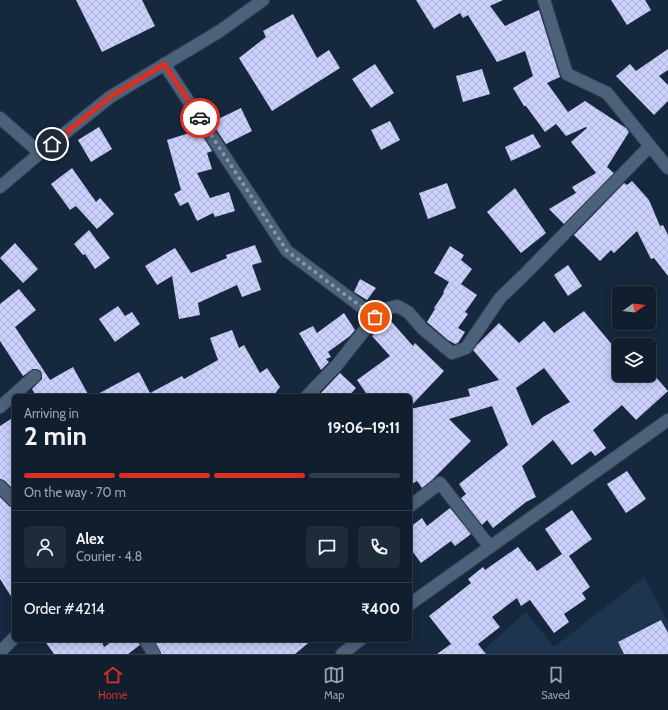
<!DOCTYPE html>
<meta charset="utf-8">
<style>
:root{--surface:#101e2e;--page:#1e2b3a;--text:#f1f3f6;--muted:#9ca2aa;--line:#303c4a;--accent:#d93025}
body{margin:0;font-family:Cabin,sans-serif;background:var(--page);color:var(--text);height:100vh;display:flex;flex-direction:column;font-size:15px;white-space:nowrap}
*{box-sizing:border-box;margin:0}
p{font-size:13px;color:var(--muted)}
.icon{flex:none;width:22px;height:22px;fill:none;stroke:currentColor;stroke-width:2;stroke-linecap:round;stroke-linejoin:round}
.map{position:relative;flex:1;overflow:hidden}
.drawer{position:absolute;left:12px;top:394px;width:400px;height:248px;display:flex;flex-direction:column;background:var(--surface);border-radius:6px;box-shadow:0 2px 10px #0003,0 0 0 1px var(--line)}
.drawer>*{flex:none}
.needle{width:26px;rotate:76deg}
.buttons{position:absolute;left:612px;top:286px;display:grid;gap:8px}
.buttons a{display:grid;place-items:center;width:44px;height:44px;border-radius:6px;background:var(--surface);box-shadow:0 2px 10px #0003,0 0 0 1px var(--line);font-size:20px}
.pin{position:absolute;display:grid;place-items:center;width:34px;height:34px;color:#fff;margin:-17px;border:2px solid #fff;border-radius:50%;box-shadow:0 1px 4px #0007}
.courier{position:absolute;display:grid;place-items:center;width:40px;height:40px;margin:-20px;border:3px solid #d93025;border-radius:50%;background:#fff;color:#222;box-shadow:0 1px 5px #0007}
.headline em{font-style:normal;font-weight:700}
.headline div{display:flex;flex-direction:column-reverse}
.headline{display:flex;align-items:center;justify-content:space-between;height:68px;padding:0 12px}
h1{font-size:26px;font-weight:700;line-height:30px}
.bar{display:grid;grid-template-columns:repeat(4,1fr);gap:6px 4px;align-content:center;height:48px;padding:0 12px}
.bar i{height:5px;border-radius:3px;background:var(--line)}
.bar .on{background:var(--accent)}
.bar p{grid-column:span 4}
.line{display:flex;align-items:center;gap:10px;padding:0 12px;border-top:1px solid var(--line)}
.line div{flex:1}
.round{display:grid;place-items:center;flex:none;width:42px;height:42px;border-radius:6px;background:var(--page)}
.dock{display:flex;justify-content:space-around;align-items:center;height:56px;border-top:1px solid var(--line);background:var(--surface);font-size:11px;color:var(--muted)}
.dock a{display:grid;justify-items:center;gap:2px}
.dock .on{color:var(--accent)}
.map>svg:first-child{display:block}
.built{fill:#1d354e}
.building{fill:url(#building-cross-hatch);fill-rule:evenodd}
.lines{fill:none;stroke-linecap:round;stroke-linejoin:round}
.street-casing{stroke:#354355;stroke-width:14}
.secondary-casing{stroke:#354355;stroke-width:14}
.street{stroke:#4c617a;stroke-width:12}
.secondary{stroke:#4c617a;stroke-width:12}
.done{stroke:#8997a8;stroke-width:4;stroke-dasharray:0 7.2}
.route{stroke:#d93025;stroke-width:5}
</style>
<div class="map">
<svg width="668" height="654" viewBox="0 0 668 654">
<defs>
<pattern id="building-cross-hatch" width="8" height="8" patternUnits="userSpaceOnUse"><rect width="8" height="8" fill="#cacffb"/><path d="M0 0l8 8M0 8l8-8" fill="none" stroke="#aeb2d6"/></pattern>
</defs>
<rect width="100%" height="100%" fill="#16283e"/>
<!-- built -->
<polygon class="built" points="644,577 668,622 668,654 479,654 526,612 554,647"/>
<!-- building -->
<g class="building">
<polygon points="76,0 142,0 155,26 102,52"/>
<polygon points="416,0 503,0 490,6 505,26 539,10 560,77 547,83 568,112 585,101 626,128 629,132 607,167 614,173 564,224 549,209 576,193 572,187 596,173 571,142 587,128 586,127 566,136 556,124 545,132 526,106 524,106 513,88 533,76 525,51 497,62 468,15 463,18 460,13 434,29"/>
<polygon points="611,0 645,0 651,10 627,25"/>
<polygon points="293,14 317,58 329,50 340,68 272,111 239,58 266,37 263,31"/>
<polygon points="668,49 668,70 659,76 668,85 668,101 654,115 616,76 630,64 636,71"/>
<polygon points="375,64 394,93 371,108 352,79"/>
<polygon points="482,69 490,94 463,102 456,76"/>
<polygon points="241,108 252,131 226,144 214,126 216,125 214,121"/>
<polygon points="390,121 400,140 381,150 371,130"/>
<polygon points="99,127 112,149 91,162 78,140"/>
<polygon points="199,130 212,151 207,153 212,169 197,173 210,198 229,192 235,211 215,217 213,213 197,221 188,202 180,206 174,194 181,190 167,140"/>
<polygon points="533,134 541,147 511,161 505,147"/>
<polygon points="72,168 96,202 100,198 114,214 97,229 76,206 70,210 51,184"/>
<polygon points="632,181 649,200 660,226 663,225 668,235 668,276 654,258 651,259 637,231 614,253 611,250 600,261 574,235 624,183 627,185"/>
<polygon points="447,183 456,208 428,219 419,193"/>
<polygon points="515,188 546,233 521,253 487,212"/>
<polygon points="89,230 110,258 95,269 85,254 83,255 74,244"/>
<polygon points="15,243 38,269 23,283 0,258"/>
<polygon points="255,245 262,262 252,265 261,290 242,297 237,285 198,303 200,315 179,319 172,276 157,285 145,266 175,248 191,273 227,258 226,255"/>
<polygon points="450,246 464,255 461,260 472,269 461,284 477,295 465,312 468,314 458,328 465,332 458,343 455,344 448,340 427,322 435,309 434,308 444,293 443,292 449,282 434,273"/>
<polygon points="568,265 582,286 568,296 554,275"/>
<polygon points="360,279 376,288 367,300 354,292"/>
<polygon points="19,289 36,310 15,327 50,380 73,367 89,396 36,396 32,389 42,379 42,375 41,371 37,369 33,369 23,376 0,341 0,304"/>
<polygon points="118,306 125,316 132,312 140,324 115,342 99,319"/>
<path d="M584 311 619 353V375H654L668 391 636 420 622 405 593 430 606 448 595 456 591 451 572 465 553 440 522 466 536 497 526 502 493 528 487 520 482 525 461 498 466 494 459 484 508 445 492 406 449 419 471 441 432 480 422 488 417 481 410 485V409L470 396 468 389 499 380 473 350 477 345 499 323 519 343 544 321 554 333ZM544 368 570 402 543 417 532 426 516 388Z"/>
<polygon points="344,313 355,330 350,336 328,352 331,357 326,359 329,362 321,370 299,333 313,326 317,333"/>
<polygon points="390,320 413,346 415,343 444,371 410,407 410,396 368,396 357,380 390,356 372,336"/>
<polygon points="232,330 239,348 244,345 260,373 267,368 280,387 273,396 94,396 139,372 150,393 182,376 184,379 218,360 210,338"/>
<polygon points="340,373 356,388 349,396 318,396"/>
<polygon points="14,417 14,490 5,481 0,479 0,426"/>
<polygon points="627,471 646,499 626,513 607,484"/>
<polygon points="0,497 9,506 14,508 14,601 0,579"/>
<polygon points="450,508 471,534 455,546 451,541 421,563 410,548 410,527 422,518 427,526"/>
<polygon points="572,510 592,539 569,556 590,587 582,593 586,599 564,614 569,622 554,633 530,600 521,606 517,598 492,617 500,627 478,644 486,654 437,654 451,644 429,616 471,583 468,579 483,567 485,570 518,547 529,562 530,561 537,571 562,554 545,529"/>
<polygon points="661,620 668,633 668,654 624,654 618,642"/>
<polygon points="44,640 101,640 104,647 114,640 138,640 140,645 128,654 54,654"/>
<polygon points="159,640 312,640 295,654 161,654 155,642"/>
</g>
<g class="lines">
<defs>
<g id="street">
<polyline points="544,0 567,74 607,93 668,168"/>
<polyline points="164,64 287,251 375,317 337,365 307,396"/>
<polyline points="0,118 40,153 110,97 220,31 263,0"/>
<polyline points="0,187 40,153"/>
<polyline points="375,317 381,310 397,306 408,312 423,329 452,353 466,348 500,298 526,273 650,146"/>
<polyline points="0,407 35,376"/>
<polyline points="0,486 14,501"/>
<polyline points="410,506 440,483 490,547"/>
<polyline points="145,640 154,654"/>
<polyline points="0,652 14,638"/>
</g>
<g id="secondary">
<polyline points="410,604 668,420"/>
<polyline points="342,654 360,640"/>
</g>
</defs>
<!-- street casing -->
<use href="#street" class="street-casing"/>
<!-- secondary casing -->
<use href="#secondary" class="secondary-casing"/>
<!-- street -->
<use href="#street" class="street"/>
<!-- secondary -->
<use href="#secondary" class="secondary"/>
</g>
<g class="lines">
<!-- done -->
<polyline class="done" points="200,118 287,251 375,317"/>
<!-- route -->
<polyline class="route" points="52,144 110,97 164,64 200,118"/>
</g>
</svg>
<div class="buttons">
<a><svg class="needle" viewBox="-14 -14 28 28"><path d="M0-13l5 13h-10z" fill="#e53935"/><path d="M0 13l5-13h-10z" fill="#9ca2aa"/></svg></a>
<a><svg class="icon" aria-label="layers" viewBox="0 0 24 24"><path d="M12 4l9 5-9 5-9-5zM3 14l9 5 9-5"/></svg></a>
</div>
<div class="pin" style="left:375px;top:317px;background:#ea580c"><svg class="icon" aria-label="bag" viewBox="0 0 24 24"><path d="M5 8h14l-1 12H6zM9 8a3 3 0 0 1 6 0"/></svg></div>
<div class="pin" style="left:52px;top:144px;background:#1f2937"><svg class="icon" aria-label="home" viewBox="0 0 24 24"><path d="M3 11l9-7 9 7M6 9v11h12V9"/></svg></div>
<div class="courier" style="left:200px;top:118px"><svg class="icon" aria-label="car" viewBox="0 0 24 24"><path d="M5 17H2v-5l4-1 3-4h7l3 4 3 1v5h-3M9 17h6M6 11h13"/><circle cx="7" cy="17" r="2"/><circle cx="17" cy="17" r="2"/></svg></div>
<section class="drawer">
<div class="headline"><div><h1>2 min</h1><p>Arriving in</p></div><em>19:06–19:11</em></div>
<div class="bar"><i class="on"></i><i class="on"></i><i class="on"></i><i></i><p>On the way · 70 m</p></div>
<div class="line" style="height:72px"><a class="round"><svg class="icon" aria-label="person" viewBox="0 0 24 24"><circle cx="12" cy="8" r="4"/><path d="M4 21q1-7 8-7t8 7"/></svg></a><div><b>Alex</b><p>Courier · 4.8</p></div><a class="round"><svg class="icon" aria-label="chat" viewBox="0 0 24 24"><path d="M4 5h16v11H9l-5 4z"/></svg></a><a class="round"><svg class="icon" aria-label="phone" viewBox="0 0 24 24"><path d="M5 4h4l2 5-3 2q2 4 5 5l2-3 5 2v4C11 20 4 13 5 4z"/></svg></a></div>
<div class="line" style="height:52px"><div>Order #4214</div><b>₹400</b></div>
</section>
</div>
<nav class="dock">
<a class="on"><svg class="icon" aria-label="home" viewBox="0 0 24 24"><path d="M3 11l9-7 9 7M6 9v11h12V9"/></svg>Home</a>
<a><svg class="icon" aria-label="map" viewBox="0 0 24 24"><path d="M3 6l6-2 6 2 6-2v14l-6 2-6-2-6 2zM9 4v14M15 6v14"/></svg>Map</a>
<a><svg class="icon" aria-label="saved" viewBox="0 0 24 24"><path d="M7 4h10v16l-5-4-5 4z"/></svg>Saved</a>
</nav>
